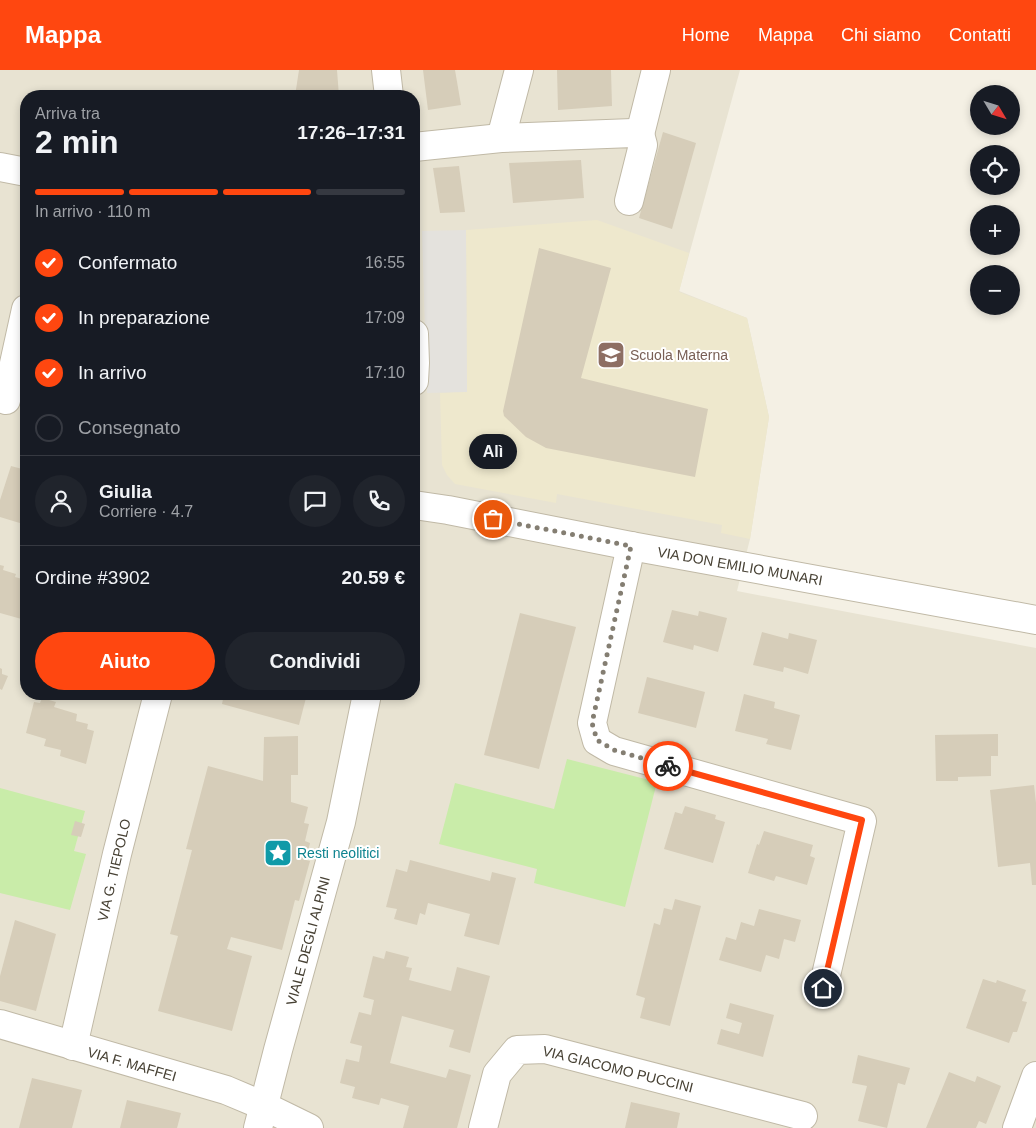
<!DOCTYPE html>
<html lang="it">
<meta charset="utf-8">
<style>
:root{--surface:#171b24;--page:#20242c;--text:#f1f3f6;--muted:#9ea1a6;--line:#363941;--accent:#ff4710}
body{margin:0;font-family:Arial,sans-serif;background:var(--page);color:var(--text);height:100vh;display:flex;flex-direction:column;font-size:19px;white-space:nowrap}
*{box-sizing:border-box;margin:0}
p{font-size:16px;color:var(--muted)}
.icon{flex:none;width:28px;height:28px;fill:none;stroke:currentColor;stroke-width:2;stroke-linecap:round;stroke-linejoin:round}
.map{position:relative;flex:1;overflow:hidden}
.details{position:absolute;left:20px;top:20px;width:400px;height:610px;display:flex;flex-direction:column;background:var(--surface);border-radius:20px;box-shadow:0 2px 8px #0003}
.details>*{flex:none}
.needle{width:32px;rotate:128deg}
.tools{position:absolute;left:970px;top:15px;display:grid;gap:10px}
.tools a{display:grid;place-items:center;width:50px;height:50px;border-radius:50%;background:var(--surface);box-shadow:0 2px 8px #0003;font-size:25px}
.pin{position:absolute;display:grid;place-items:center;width:42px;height:42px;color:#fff;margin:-21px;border:2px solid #fff;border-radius:50%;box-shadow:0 1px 5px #0007}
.courier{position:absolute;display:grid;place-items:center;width:50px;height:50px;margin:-25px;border:4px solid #ff4710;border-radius:50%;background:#fff;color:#222;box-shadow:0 1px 6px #0007}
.bubble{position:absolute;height:35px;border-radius:18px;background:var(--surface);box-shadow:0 2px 8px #0003;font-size:16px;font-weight:800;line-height:35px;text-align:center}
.summary em{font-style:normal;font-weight:800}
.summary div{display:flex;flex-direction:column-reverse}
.summary{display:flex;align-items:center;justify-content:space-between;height:85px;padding:0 15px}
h1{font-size:32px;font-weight:800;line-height:38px}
.bar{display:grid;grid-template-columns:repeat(4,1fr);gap:8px 5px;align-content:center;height:60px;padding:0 15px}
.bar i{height:6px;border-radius:4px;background:var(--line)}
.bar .on{background:var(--accent)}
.bar p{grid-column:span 4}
.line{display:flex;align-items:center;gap:12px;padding:0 15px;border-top:1px solid var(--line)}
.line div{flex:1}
.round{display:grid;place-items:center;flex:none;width:52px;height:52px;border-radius:26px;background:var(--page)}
ol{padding:0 15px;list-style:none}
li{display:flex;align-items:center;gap:15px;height:55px}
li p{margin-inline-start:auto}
li .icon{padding:5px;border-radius:50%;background:var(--accent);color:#fff;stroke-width:4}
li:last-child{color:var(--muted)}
li i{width:28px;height:28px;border:2px solid var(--line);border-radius:50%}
.button{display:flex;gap:10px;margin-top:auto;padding:10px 15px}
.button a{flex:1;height:58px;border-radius:30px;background:var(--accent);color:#fff;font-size:20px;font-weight:800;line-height:58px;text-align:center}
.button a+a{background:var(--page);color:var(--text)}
header{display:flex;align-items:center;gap:30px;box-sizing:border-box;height:70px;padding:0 25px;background:var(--accent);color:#fff}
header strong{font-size:24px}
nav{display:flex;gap:28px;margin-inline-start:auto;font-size:18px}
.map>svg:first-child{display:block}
.residential{fill:#e8e3d2;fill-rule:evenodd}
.education{fill:#eee8cd}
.green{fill:#c9eca9}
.parking{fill:#e4e2dd}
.building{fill:#d6cdb9}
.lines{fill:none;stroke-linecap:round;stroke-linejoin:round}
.minor-casing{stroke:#c0b9a6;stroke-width:30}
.minor{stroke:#fff;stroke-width:28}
.done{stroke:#847e72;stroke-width:5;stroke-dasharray:0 9}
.route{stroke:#ff4710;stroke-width:6}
.labels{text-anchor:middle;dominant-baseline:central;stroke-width:4;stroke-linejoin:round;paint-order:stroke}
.education-label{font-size:14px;fill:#785e54;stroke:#fff;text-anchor:start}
.street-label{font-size:14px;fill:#474134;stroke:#fff}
.culture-label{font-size:14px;fill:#0d838f;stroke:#fff;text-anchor:start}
</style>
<header>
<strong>Mappa</strong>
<nav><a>Home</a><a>Mappa</a><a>Chi siamo</a><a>Contatti</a></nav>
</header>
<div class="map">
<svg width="1036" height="1058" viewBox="0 0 1036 1058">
<rect width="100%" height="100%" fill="#f4f0e4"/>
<!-- residential -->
<path class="residential" d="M0 0H740L679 221 747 248 769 347 750 469 737 521 1036 578V1058H0ZM26 26H414V624H26Z"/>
<!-- education -->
<polygon class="education" points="597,150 689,183 679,222 747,248 769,347 750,469 721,463 722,455 557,424 556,433 455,414 447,405 442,395 440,323 467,321 466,160"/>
<!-- green -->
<g class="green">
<polygon points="567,689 657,712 625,837 534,813 537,799 439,774 455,713 554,739"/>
<polygon points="0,718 85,741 74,781 86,784 70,840 0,823"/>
</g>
<!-- parking -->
<polygon class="parking" points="466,160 467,322 427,323 422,161"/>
<!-- building -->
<g class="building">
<polygon points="299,0 337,0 339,26 295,26"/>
<polygon points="423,0 455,0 461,35 428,40"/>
<polygon points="557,0 611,0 612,36 558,40"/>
<polygon points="162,22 178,25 178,26 162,26"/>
<polygon points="663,62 696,73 672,159 639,148"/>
<polygon points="581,90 584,128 513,133 509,93"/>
<polygon points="459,96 465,142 440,143 433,98"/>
<polygon points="539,178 611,198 581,308 708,339 695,407 546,378 526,367 504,346 503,341"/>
<polygon points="11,396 26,400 26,450 25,450 23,454 0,447 0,430"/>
<polygon points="0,495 4,496 3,500 16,504 15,507 26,510 26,545 25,550 0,543"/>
<polygon points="672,540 698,546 699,541 727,548 718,582 694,575 693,580 663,572"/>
<polygon points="520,543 576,557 539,699 484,685"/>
<polygon points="762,562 788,569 789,563 817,570 808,604 784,597 783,602 753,595"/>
<polygon points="0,598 2,599 2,604 8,606 2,620 0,619"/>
<polygon points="647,607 705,622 696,658 638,643"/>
<polygon points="224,624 307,624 299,655 222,634"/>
<polygon points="744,624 775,632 774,638 800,645 791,680 766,674 768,669 735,661"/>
<polygon points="42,628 56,632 54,637 77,644 76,651 88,654 87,659 94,661 86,694 60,686 61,680 44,676 46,669 26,663 34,632 40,633"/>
<polygon points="998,664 998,686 991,686 991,706 958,707 958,711 936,711 935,665"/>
<polygon points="298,666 298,705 291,705 291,732 308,737 304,753 309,754 305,771 310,773 306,790 310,791 299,831 295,830 282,880 231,867 227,879 252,886 232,961 158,941 178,866 170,864 192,780 186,779 208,696 263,711 264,667"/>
<polygon points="1034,715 1036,733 1036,815 1032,815 1030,793 998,797 990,720"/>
<polygon points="685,736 716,745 715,749 725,752 713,793 664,779 675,742 682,744"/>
<polygon points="75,751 85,754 81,767 71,765"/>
<polygon points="764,761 813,775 810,786 815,788 807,815 776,806 774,811 748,803 757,774 759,775"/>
<polygon points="410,790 490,811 492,802 516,808 499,875 464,866 470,844 428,833 425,845 420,843 417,855 394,849 397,839 386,837 396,799 407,802"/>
<polygon points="675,829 701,836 670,956 640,948 645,928 636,925 654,853 660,855 664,838 672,840"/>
<polygon points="759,839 801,850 795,872 784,869 779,889 766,885 761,902 719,890 726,867 736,870 741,852 754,856"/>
<polygon points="15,850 56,864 36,941 0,931 0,906"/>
<polygon points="386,881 409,887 406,897 412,898 409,910 451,921 457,897 490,906 470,983 449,977 454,960 402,946 390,993 446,1008 449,999 471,1005 457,1058 403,1058 409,1036 381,1028 379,1035 352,1028 355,1017 340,1013 346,989 359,992 362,976 350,973 359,942 371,945 372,939 374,930 363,927 373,886 384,889"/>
<polygon points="983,909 996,913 997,910 1026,920 1022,931 1027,932 1017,962 1013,962 1009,973 966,958"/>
<polygon points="730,933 774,945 763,987 717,974 721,959 739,964 742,953 726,948"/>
<polygon points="858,985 910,998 905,1015 898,1013 887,1058 858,1051 867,1016 852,1013"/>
<polygon points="949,1002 975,1012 977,1006 1001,1016 986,1054 979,1051 976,1058 926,1058"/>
<polygon points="32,1008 82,1020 72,1058 19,1058"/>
<polygon points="127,1030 181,1043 177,1058 120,1058"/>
<polygon points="631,1032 680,1043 677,1058 625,1058"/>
</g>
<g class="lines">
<defs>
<g id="minor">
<polyline points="386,0 389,26"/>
<polyline points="640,64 656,0"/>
<polyline points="501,68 519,0"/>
<polyline points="414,77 501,68 633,63 640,64 643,75 629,131"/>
<polyline points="0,97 26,102"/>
<polyline points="414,264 415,293 414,311"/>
<polyline points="6,330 26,239"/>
<polyline points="414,435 448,440 631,476 1036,550"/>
<polyline points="631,476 592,653 597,671 614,681 862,751 823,918"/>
<polyline points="0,954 226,1020 264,1036 309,1058"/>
<polyline points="73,976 117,784 158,624"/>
<polyline points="258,1058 278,980 341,752 367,624"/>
<polyline points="483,1058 497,1004 517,980 545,979 803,1046"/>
<polyline points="1017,1058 1036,1006"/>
</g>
</defs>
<!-- minor casing -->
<use href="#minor" class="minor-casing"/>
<!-- minor -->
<use href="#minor" class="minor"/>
</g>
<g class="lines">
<!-- done -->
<polyline class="done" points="493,449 631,476 592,653 597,670 614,680 668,696"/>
<!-- route -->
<polyline class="route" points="668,696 862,750 823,918"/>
</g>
<!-- icons -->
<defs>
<symbol id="school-square" viewBox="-11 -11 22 22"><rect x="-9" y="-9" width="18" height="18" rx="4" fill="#8d6e63" stroke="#fff"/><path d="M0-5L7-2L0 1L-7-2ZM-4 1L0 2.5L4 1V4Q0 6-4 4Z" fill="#fff"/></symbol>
<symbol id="sight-square" viewBox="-11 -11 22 22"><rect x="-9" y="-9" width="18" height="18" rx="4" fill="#0f9aa8" stroke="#fff"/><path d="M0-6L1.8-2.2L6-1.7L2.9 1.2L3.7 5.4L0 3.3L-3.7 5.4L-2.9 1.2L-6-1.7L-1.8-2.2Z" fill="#fff"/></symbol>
</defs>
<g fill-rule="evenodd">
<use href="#school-square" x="595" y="269" width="32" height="32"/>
<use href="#sight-square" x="262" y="767" width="32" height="32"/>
</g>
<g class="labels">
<!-- education labels -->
<g class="education-label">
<text x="630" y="285">Scuola Materna</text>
</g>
<!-- street labels -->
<g class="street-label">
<text transform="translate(740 496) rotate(10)">VIA DON EMILIO MUNARI</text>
<text transform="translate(114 800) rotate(-77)">VIA G. TIEPOLO</text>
<text transform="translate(308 871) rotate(-75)">VIALE DEGLI ALPINI</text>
<text transform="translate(132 994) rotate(16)">VIA F. MAFFEI</text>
<text transform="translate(618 999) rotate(14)">VIA GIACOMO PUCCINI</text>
</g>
<!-- culture labels -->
<g class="culture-label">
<text x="297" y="783">Resti neolitici</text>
</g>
</g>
</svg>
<div class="tools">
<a><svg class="needle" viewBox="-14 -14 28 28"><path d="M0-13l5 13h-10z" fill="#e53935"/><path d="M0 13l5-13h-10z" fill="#9ea1a6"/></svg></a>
<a><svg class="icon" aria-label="locate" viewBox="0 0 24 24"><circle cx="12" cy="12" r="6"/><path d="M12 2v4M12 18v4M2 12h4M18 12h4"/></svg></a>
<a>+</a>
<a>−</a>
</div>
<div class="pin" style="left:493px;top:449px;background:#ea580c"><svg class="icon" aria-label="bag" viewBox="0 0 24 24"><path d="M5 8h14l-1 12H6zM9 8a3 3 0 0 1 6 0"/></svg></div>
<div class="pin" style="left:823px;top:918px;background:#1f2937"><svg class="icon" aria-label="home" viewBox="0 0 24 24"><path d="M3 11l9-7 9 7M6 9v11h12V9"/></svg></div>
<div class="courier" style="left:668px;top:696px"><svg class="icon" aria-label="bike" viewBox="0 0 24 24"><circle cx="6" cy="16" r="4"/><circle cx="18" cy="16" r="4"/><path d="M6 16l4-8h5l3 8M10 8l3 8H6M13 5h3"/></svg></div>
<div class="bubble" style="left:469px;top:364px;width:48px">Alì</div>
<section class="details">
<div class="summary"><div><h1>2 min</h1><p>Arriva tra</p></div><em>17:26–17:31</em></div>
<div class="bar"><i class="on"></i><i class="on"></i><i class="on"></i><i></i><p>In arrivo · 110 m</p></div>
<ol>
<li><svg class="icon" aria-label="check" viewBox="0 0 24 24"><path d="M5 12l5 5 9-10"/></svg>Confermato<p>16:55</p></li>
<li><svg class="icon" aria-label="check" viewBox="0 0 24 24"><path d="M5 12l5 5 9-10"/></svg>In preparazione<p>17:09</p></li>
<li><svg class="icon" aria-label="check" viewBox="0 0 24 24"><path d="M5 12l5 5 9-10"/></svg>In arrivo<p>17:10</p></li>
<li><i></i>Consegnato</li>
</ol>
<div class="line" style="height:90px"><a class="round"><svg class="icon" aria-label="person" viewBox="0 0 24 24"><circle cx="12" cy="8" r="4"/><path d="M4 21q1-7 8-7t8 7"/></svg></a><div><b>Giulia</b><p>Corriere · 4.7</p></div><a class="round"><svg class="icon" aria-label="chat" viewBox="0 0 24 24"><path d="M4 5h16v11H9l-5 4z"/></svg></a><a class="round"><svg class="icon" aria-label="phone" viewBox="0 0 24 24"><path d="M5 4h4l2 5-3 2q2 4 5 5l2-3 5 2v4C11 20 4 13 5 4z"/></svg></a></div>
<div class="line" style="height:65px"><div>Ordine #3902</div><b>20.59 €</b></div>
<div class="button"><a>Aiuto</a><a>Condividi</a></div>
</section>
</div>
